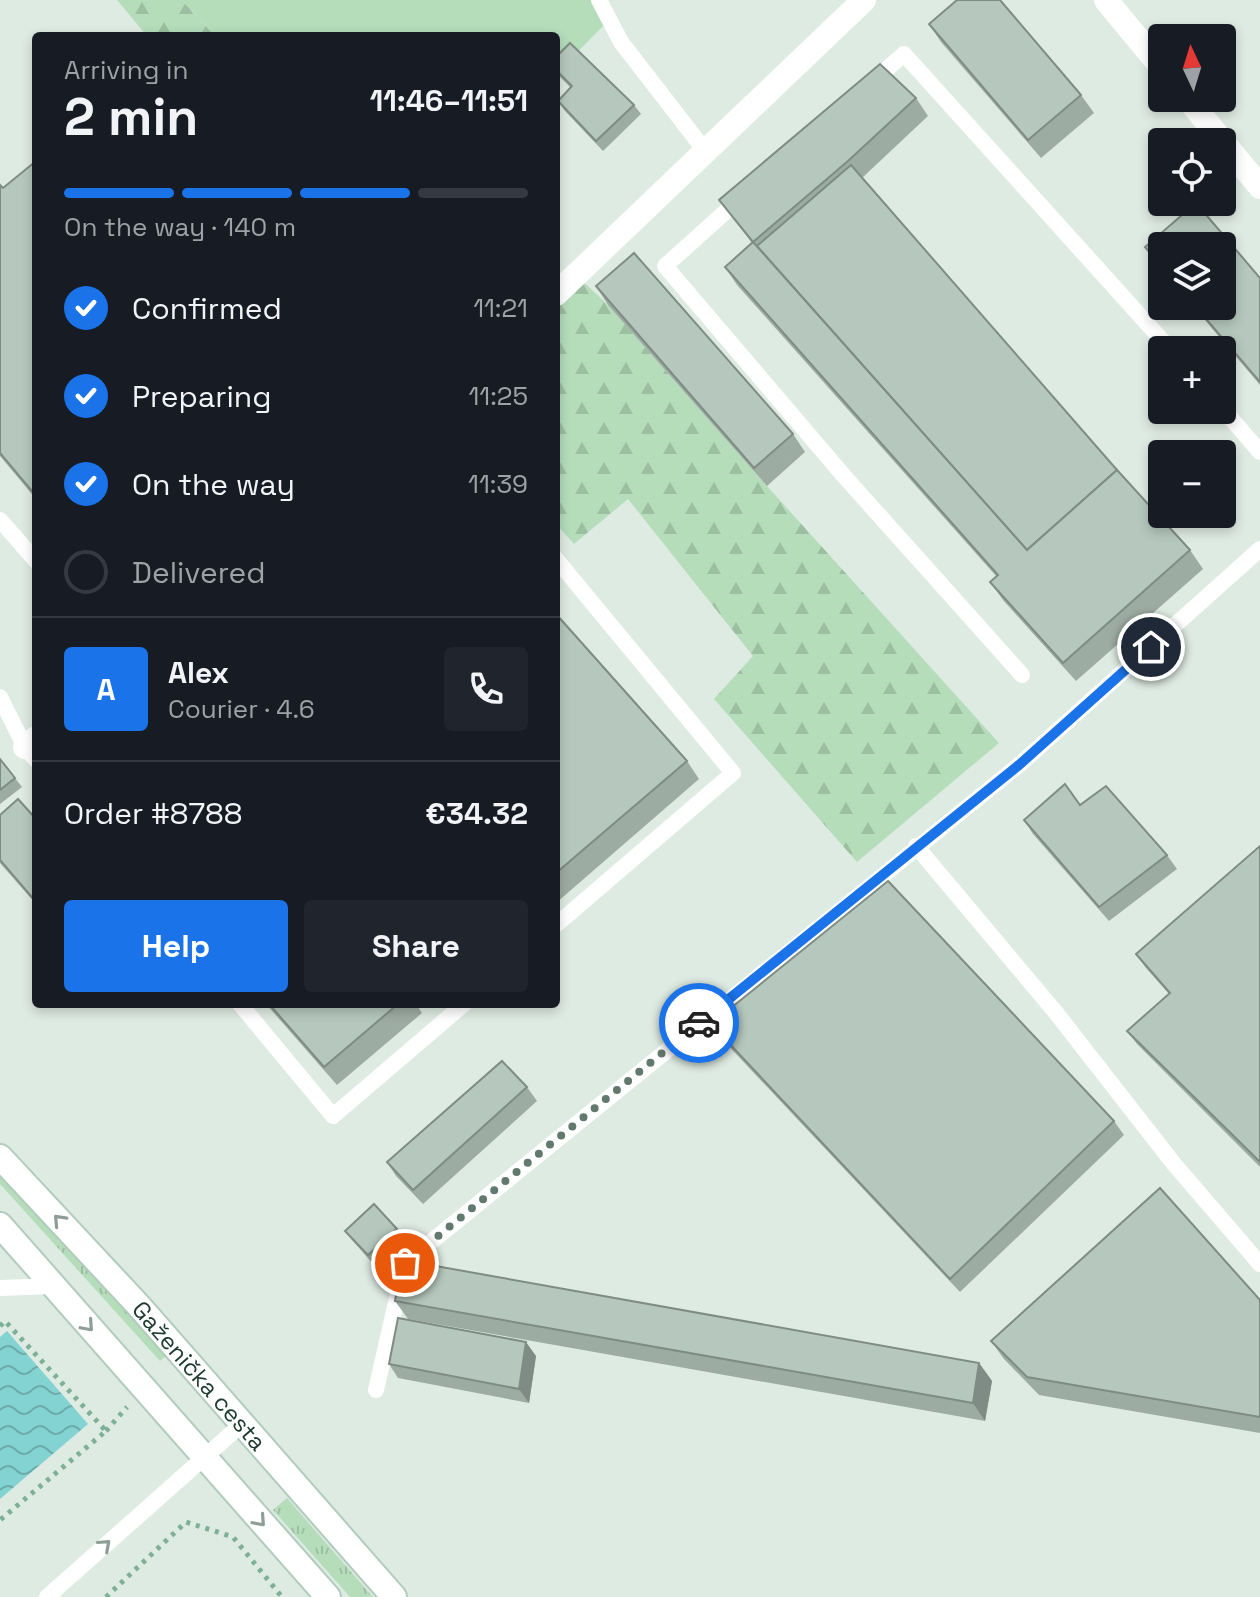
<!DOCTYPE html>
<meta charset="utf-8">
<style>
:root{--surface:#171b24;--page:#20242c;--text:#f1f3f6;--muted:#9ea1a6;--line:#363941;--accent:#1a73e8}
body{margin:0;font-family:"Space Grotesk",sans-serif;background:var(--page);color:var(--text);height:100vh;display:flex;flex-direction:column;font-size:30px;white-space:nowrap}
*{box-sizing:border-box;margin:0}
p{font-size:26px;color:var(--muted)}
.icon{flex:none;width:44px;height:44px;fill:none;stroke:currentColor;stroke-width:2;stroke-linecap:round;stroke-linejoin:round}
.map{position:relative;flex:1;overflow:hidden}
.details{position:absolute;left:32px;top:32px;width:528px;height:976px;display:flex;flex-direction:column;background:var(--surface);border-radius:8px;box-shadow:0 4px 12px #0003}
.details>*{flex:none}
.needle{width:52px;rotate:356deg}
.tools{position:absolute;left:1148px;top:24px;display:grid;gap:16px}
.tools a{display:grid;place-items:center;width:88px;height:88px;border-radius:8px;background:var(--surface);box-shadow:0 4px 12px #0003;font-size:40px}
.pin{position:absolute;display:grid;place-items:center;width:68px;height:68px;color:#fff;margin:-34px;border:4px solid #fff;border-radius:50%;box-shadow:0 2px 8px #0007}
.courier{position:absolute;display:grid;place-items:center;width:80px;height:80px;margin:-40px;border:6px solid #1a73e8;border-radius:50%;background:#fff;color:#222;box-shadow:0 2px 10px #0007}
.head em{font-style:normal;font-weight:600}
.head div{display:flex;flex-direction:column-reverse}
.head{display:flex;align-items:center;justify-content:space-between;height:136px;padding:0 32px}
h1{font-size:52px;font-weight:600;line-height:60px}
.bar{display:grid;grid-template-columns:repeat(4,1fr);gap:12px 8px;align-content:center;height:96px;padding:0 32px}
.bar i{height:10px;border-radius:6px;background:var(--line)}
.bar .on{background:var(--accent)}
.bar p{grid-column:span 4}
.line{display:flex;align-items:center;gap:20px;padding:0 32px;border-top:2px solid var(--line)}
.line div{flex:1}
.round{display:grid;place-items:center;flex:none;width:84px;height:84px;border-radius:8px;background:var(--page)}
ol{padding:0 32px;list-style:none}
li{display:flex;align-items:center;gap:24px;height:88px}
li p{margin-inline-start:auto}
li .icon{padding:8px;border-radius:50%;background:var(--accent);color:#fff;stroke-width:4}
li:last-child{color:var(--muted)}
li i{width:44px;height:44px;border:4px solid var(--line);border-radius:50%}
.cta{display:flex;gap:16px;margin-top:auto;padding:16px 32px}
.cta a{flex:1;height:92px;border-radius:8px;background:var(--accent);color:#fff;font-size:32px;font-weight:600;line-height:92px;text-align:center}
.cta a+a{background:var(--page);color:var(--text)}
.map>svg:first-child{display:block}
.grass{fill:url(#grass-tufts)}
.forest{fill:url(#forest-firs)}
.garden{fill:#b5ddba}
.water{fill:url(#water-waves)}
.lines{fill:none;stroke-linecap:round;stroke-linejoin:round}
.secondary-casing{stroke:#b1cbbd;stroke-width:28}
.path{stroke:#7db097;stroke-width:5;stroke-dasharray:4 6;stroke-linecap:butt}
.lane{stroke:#fff;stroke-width:16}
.street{stroke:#fff;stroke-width:24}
.secondary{stroke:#fff;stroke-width:24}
.wall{fill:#9daca3}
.shaded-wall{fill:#7f8c85}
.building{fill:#b6c8be;stroke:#7f8c85;stroke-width:2}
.oneway{stroke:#8f9d97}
.done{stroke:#62796e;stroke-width:8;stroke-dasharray:0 14.4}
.route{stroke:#1a73e8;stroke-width:10}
.labels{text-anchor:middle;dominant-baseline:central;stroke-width:6;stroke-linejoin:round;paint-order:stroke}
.street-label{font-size:24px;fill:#1f3b2f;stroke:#eef7f1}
</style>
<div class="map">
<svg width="1260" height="1597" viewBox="0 0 1260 1597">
<defs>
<pattern id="grass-tufts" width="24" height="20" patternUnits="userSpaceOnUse" patternTransform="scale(2)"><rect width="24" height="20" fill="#b5ddba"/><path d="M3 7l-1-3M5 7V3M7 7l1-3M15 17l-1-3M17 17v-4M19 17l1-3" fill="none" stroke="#9bbfa0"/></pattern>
<pattern id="forest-firs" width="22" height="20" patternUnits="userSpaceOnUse" patternTransform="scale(2)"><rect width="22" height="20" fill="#b5ddba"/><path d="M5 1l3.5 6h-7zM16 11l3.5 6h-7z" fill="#9bbfa0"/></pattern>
<pattern id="water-waves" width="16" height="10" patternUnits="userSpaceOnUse" patternTransform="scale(2)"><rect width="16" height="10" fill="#83d3d2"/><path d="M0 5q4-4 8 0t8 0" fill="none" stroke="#6bacab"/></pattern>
</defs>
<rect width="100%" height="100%" fill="#deebe3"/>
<!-- grass -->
<g class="grass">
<polygon points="0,1170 166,1356 160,1361 0,1184"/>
<polygon points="287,1498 373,1597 350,1597 273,1510"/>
</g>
<!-- forest -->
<g class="forest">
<polygon points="117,0 182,0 215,36 147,36"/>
<polygon points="577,276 608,305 767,486 999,743 857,862 714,699 753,656 628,499 574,544 556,524 556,294"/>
</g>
<!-- garden -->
<polygon class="garden" points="182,0 599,0 609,20 556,74 556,36 215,36"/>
<!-- water -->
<polygon class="water" points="7,1331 88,1424 0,1499 0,1337"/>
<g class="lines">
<defs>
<g id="secondary">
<path id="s1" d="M0 1157 139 1306 394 1597"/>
<polyline points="0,1225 328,1597"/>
</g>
</defs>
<!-- secondary casing -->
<use href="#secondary" class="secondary-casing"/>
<!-- path -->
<g class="path">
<polyline points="0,1326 5,1321 106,1431 0,1520"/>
<polyline points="106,1431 127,1407"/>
<polyline points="106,1597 186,1522 233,1537 282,1597"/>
</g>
<!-- lane -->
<g class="lane">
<polyline points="599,0 621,42 706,152"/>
<polyline points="870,84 904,54 1171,350"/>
<polyline points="742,197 665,266 844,476 1022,675"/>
<polyline points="1222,408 1260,452"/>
<polyline points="0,520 36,561"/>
<polyline points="556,559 733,773 556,925"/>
<polyline points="0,697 25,747 36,760"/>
<polyline points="916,846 1057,1014 1174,1164 1260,1264"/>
<polyline points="240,1004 333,1116 464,1004"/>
<polyline points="0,1288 53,1286"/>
<polyline points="376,1390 405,1263 1019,765 1260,549"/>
<polyline points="47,1597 242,1424"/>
</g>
<!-- street -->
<g class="street">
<polyline points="1106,0 1162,68"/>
<polyline points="1187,98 1260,187"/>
<polyline points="556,294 864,0"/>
<polyline points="25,747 36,738"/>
</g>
<!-- secondary -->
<use href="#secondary" class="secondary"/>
</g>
<!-- wall -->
<g class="wall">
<polygon points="929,24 1081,95 1094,113 1041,158 941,42"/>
<polygon points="556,57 634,105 641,114 603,151 565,111 558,101 571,88 556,73"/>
<polygon points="916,98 928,116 862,178 1117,470 1190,550 1203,569 1076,681 1003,600 990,582 997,577 737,285 725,267 752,243 719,200"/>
<polygon points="36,161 36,499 0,456 0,185 3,188"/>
<polygon points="1196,203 1260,278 1260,385 1193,306 1222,306 1222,246 1162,246 1162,270 1145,247"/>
<polygon points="596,286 793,434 805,452 767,486 608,305"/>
<polygon points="556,614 687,761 699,779 556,903"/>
<polygon points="0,759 22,787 0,804"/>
<polygon points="1080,805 1167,855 1177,869 1109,921 1033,834 1024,820"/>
<polygon points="0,815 36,819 36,904 0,863"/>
<polygon points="1260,846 1260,1167 1137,1044 1127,1031 1169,994 1146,968 1136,954"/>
<polygon points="266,1004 416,1004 422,1013 337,1085"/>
<polygon points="711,1024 1114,1121 1124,1135 960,1292 721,1038"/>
<polygon points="527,1087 537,1101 423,1204 396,1176 387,1162"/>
<polygon points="397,1229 403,1238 374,1265 352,1240 345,1231"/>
<polygon points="1260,1300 1260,1433 1039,1395 1004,1359 991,1341"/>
<polygon points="395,1301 979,1363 992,1381 985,1421 408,1319"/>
<polygon points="536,1356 529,1403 398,1378 389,1364"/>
</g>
<!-- shaded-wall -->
<g class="shaded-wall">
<polygon points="526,1342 536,1356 529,1403 519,1389"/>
<polygon points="979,1363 992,1381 985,1421 973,1403"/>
</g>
<!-- building -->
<g class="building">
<polygon points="957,0 1000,0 1081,95 1028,140 929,24"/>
<polygon points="570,43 634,105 596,141 558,101 572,86 556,70 556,57"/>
<polygon points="880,64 916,98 848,161 753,242 719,200"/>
<polygon points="36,161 36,496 0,453 0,185 3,188"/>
<polygon points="851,165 1117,470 1027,550 757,246"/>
<polygon points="1196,203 1260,278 1260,382 1195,306 1222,306 1222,246 1162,246 1162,267 1145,247"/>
<polygon points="753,242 1027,550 1117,470 1190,550 1063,663 990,582 998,575 725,267"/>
<polygon points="634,253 793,434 754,468 596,286"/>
<polygon points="556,614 687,761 556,873"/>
<polygon points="0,759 15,778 0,790"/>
<polygon points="1065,784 1080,805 1106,786 1167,855 1099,907 1024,820"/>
<polygon points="18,799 36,819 36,902 0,860 0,815"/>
<polygon points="1260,846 1260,1162 1127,1031 1170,993 1136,954"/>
<polygon points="888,881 1114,1121 950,1279 711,1024"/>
<polygon points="269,1004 398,1004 324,1067"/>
<polygon points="502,1061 527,1087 413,1190 387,1162"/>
<polygon points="1160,1188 1260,1300 1260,1417 1027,1377 991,1341"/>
<polygon points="374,1204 397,1229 368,1255 345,1231"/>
<polygon points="402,1260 979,1363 973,1403 395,1301"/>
<polygon points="398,1318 526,1342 519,1389 389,1364"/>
</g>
<!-- one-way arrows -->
<defs><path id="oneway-chevron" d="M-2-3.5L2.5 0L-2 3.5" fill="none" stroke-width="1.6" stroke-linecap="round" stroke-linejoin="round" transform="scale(2)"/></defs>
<g class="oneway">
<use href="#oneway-chevron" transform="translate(59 1220) rotate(-133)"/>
<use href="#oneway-chevron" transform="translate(88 1326) rotate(48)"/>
<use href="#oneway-chevron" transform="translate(260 1521) rotate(48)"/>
<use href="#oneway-chevron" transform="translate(105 1545) rotate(-42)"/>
</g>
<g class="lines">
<!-- done -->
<polyline class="done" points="405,1263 699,1023"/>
<!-- route -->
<polyline class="route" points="699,1023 1019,765 1151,647"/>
</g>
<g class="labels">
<!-- street labels -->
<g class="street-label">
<text stroke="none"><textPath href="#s1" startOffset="296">Gaženička cesta</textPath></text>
</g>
</g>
</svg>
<div class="tools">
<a><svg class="needle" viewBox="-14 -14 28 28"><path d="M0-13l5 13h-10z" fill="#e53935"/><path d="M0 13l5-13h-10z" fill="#9ea1a6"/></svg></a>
<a><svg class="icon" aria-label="locate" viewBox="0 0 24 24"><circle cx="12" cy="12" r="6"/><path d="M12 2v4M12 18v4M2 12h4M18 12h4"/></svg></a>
<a><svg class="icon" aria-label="layers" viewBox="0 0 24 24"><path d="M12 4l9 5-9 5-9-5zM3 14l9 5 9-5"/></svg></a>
<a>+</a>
<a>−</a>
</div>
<div class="pin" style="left:405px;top:1263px;background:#ea580c"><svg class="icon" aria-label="bag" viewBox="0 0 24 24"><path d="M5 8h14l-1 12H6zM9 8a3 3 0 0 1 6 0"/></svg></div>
<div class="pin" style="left:1151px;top:647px;background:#1f2937"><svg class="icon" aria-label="home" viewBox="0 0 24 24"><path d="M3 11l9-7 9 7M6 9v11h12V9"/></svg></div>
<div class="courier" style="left:699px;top:1023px"><svg class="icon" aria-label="car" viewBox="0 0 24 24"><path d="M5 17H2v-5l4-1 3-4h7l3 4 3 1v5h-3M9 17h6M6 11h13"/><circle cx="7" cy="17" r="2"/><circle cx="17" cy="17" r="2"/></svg></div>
<section class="details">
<div class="head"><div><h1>2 min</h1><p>Arriving in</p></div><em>11:46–11:51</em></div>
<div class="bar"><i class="on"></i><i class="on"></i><i class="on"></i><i></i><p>On the way · 140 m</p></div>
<ol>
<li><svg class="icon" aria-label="check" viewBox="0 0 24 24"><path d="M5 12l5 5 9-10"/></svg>Confirmed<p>11:21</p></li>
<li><svg class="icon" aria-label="check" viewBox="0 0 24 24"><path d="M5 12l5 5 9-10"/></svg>Preparing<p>11:25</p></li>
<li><svg class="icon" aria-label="check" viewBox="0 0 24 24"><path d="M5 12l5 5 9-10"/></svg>On the way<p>11:39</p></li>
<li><i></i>Delivered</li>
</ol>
<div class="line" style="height:144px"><b class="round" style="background:var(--accent);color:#fff">A</b><div><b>Alex</b><p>Courier · 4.6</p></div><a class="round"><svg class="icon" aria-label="phone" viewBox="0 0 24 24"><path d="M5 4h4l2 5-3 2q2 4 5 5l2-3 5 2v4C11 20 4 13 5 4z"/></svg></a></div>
<div class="line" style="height:104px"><div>Order #8788</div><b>€34.32</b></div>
<div class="cta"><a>Help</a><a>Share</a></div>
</section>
</div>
